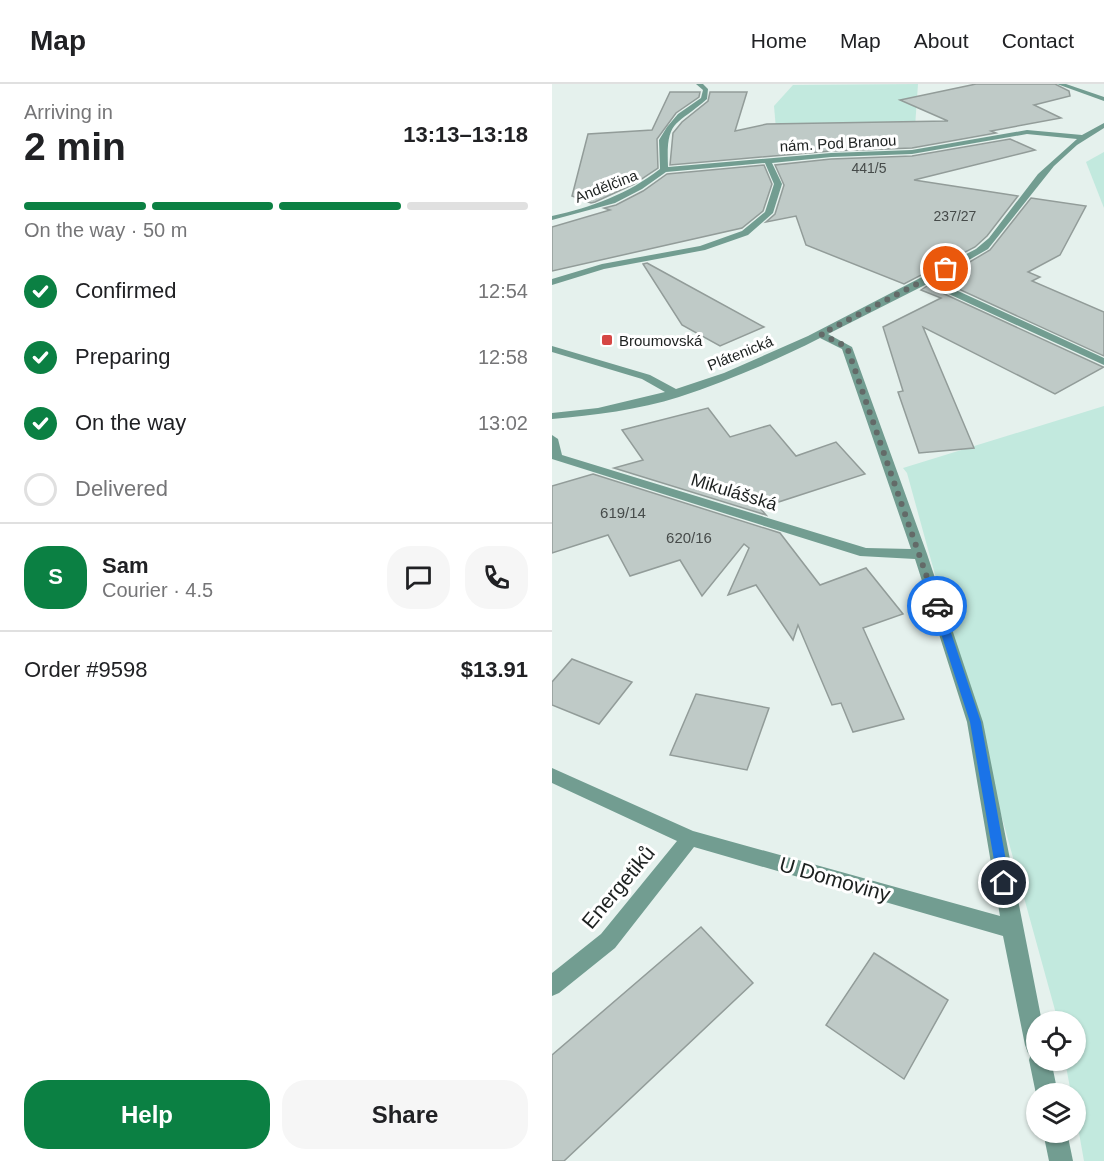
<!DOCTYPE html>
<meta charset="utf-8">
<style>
:root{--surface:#fff;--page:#f6f6f6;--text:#202124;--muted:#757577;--line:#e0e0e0;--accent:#0b8043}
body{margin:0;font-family:Helvetica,sans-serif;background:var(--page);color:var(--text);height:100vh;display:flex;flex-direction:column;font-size:22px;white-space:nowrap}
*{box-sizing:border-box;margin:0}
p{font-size:20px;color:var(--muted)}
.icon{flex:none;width:33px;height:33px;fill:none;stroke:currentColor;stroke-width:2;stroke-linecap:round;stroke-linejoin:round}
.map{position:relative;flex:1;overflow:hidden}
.sheet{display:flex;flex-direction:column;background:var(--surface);width:552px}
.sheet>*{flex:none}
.fabs{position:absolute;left:474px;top:927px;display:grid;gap:12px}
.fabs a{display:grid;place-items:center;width:60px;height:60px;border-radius:50%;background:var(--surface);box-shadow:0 2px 4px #0004;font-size:30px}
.pin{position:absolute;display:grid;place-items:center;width:51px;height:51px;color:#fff;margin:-26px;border:3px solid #fff;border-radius:50%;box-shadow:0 2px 6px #0007}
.courier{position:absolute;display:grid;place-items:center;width:60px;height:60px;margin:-30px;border:4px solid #1a73e8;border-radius:50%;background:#fff;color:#222;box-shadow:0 2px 8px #0007}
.headline em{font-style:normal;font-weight:700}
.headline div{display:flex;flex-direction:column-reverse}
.headline{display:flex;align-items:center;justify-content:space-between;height:102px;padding:0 24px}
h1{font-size:39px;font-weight:700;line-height:45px}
.bar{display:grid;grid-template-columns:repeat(4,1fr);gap:9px 6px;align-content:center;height:72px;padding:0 24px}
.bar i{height:8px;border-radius:4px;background:var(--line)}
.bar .on{background:var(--accent)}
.bar p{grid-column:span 4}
.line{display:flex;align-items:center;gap:15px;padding:0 24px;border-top:2px solid var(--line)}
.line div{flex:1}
.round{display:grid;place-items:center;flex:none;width:63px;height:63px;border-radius:24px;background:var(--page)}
ol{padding:0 24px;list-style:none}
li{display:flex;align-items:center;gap:18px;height:66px}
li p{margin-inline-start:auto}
li .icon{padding:6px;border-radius:50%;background:var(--accent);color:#fff;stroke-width:4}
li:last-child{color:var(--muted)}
li i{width:33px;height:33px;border:3px solid var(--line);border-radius:50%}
.cta{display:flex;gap:12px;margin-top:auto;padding:12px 24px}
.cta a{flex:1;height:69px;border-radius:24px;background:var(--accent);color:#fff;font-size:24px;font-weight:700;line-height:69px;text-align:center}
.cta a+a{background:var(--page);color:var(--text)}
header{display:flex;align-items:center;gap:36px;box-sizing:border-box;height:84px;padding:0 30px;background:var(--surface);border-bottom:2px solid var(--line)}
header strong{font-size:28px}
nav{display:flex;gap:33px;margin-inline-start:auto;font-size:21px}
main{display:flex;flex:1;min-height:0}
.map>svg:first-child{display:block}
.green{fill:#c2e9de}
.building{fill:#bfcac7;stroke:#929c99;stroke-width:1.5}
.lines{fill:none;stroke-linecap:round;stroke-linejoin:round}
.minor{fill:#729d91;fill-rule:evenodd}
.route{fill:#1a73e8}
.done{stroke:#636a68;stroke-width:6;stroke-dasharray:0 10.8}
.poi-dot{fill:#d64744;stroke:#fff;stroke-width:2}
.labels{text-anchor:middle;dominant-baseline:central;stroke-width:6;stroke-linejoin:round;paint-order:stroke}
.far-number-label{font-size:14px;fill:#464b4a}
.far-street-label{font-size:15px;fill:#1d2120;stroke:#fff}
.far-poi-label{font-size:15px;fill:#1d2120;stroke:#fff;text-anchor:start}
.number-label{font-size:15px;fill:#464b4a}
.street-label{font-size:18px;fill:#1d2120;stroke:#fff}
.near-street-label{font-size:21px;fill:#1d2120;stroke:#fff}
</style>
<header>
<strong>Map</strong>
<nav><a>Home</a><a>Map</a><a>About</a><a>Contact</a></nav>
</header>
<main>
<section class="sheet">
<div class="headline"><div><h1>2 min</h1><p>Arriving in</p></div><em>13:13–13:18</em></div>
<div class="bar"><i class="on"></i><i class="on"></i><i class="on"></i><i></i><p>On the way · 50 m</p></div>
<ol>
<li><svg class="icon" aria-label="check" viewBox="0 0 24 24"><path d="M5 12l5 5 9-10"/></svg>Confirmed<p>12:54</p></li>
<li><svg class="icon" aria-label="check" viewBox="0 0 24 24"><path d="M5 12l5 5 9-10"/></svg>Preparing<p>12:58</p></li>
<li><svg class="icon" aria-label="check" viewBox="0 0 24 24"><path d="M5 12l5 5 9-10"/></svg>On the way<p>13:02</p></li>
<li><i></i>Delivered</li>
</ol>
<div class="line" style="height:108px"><b class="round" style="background:var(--accent);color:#fff">S</b><div><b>Sam</b><p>Courier · 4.5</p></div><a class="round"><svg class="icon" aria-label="chat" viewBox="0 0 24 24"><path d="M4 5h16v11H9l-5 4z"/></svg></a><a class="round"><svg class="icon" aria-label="phone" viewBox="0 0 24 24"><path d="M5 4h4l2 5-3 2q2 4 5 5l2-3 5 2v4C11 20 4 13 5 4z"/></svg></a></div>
<div class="line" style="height:78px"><div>Order #9598</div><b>$13.91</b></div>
<div class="cta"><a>Help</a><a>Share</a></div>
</section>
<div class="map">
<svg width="552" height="1077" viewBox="0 0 552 1077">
<rect width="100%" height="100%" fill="#e5f1ed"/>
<!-- green -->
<g class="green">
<polygon points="366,0 363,43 224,45 222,22 241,1"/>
<polygon points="552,68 552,124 534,78"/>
<polygon points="552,322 552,1077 532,1077 524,1032 524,1010 519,1009 513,977 524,976 524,938 506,937 355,389 351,384"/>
</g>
<!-- building -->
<g class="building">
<polygon points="424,0 503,0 517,7 518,12 482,21 509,34 439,47 444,49 360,64 279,67 118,81 121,49 130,38 156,17 158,8 195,8 183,47 215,40 396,37 348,16"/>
<polygon points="118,8 148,8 147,13 124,29 105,55 106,84 82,100 43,118 39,119 20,112 36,50 100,46"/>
<polygon points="458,55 483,66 362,96 466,112 435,152 423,163 352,200 254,161 244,132 214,138 223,130 232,101 223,81 279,75 360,72"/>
<polygon points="212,81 220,100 211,127 190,144 0,187 0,143 58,126 52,124 64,121 91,107 115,90"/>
<polygon points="479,114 534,122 508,171 476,188 488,193 480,197 552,228 552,272 387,196 438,166"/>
<polygon points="95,179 212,243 168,262 130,241 91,180"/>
<polygon points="375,202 551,283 552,283 503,310 371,243 422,364 367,369 346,308 351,307 331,243 389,214 369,206"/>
<polygon points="156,324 178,353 218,341 244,372 284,358 313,390 208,424 214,431 62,384 91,376 70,346"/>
<polygon points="41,390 228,449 268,501 314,484 351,530 311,544 352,635 301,648 289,619 280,621 246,541 241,556 204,501 176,511 197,464 192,460 150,512 128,476 78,492 56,451 0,469 0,402"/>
<polygon points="20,575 80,598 47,640 0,621 0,598"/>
<polygon points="144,610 217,624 195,686 118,671"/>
<polygon points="149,843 201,899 12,1077 0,1077 0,971"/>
<polygon points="322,869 396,916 352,995 274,941"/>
</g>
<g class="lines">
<!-- minor -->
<g class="minor">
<path d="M144 0H151L156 5 155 15C123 43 114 35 116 83L279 69 360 66 475 46 530 51 552 39V44L525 61 502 82 436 165 382 196 552 274V281L375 200 276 250 300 263 375 470 431 638 490 938H484V976H499L506 1010H484V1012V1010L477 976 479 970 476 969 473 961 451 852 142 763 63 864 7 909 0 912V889L49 850 125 757 0 699V684L141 747 448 832 415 638 363 475 308 472 0 375V351L6 355 10 371 314 464 359 465 290 265 268 254C223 277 175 297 127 313 87 326 42 331 0 335V329L46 324 113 308 90 295 0 268V262L98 291 124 305 172 289 256 252 424 165 437 154 486 90 525 55 475 50 360 70 279 73 220 79 230 100 221 129 196 151 153 166 52 185 0 201V195L50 180 148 162 190 147 213 128 222 100 213 79 114 88 90 105 63 119 0 136V132C40 123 76 110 108 85L107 56 115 43 126 30 149 14 151 6Z"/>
<polygon points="505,0 514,0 552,13 552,17"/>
<polygon points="491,1048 515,1048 521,1077 497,1077"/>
</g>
</g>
<!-- route -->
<polygon class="route" points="385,519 390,522 429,638 458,799 452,805 446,799 418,638 380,522"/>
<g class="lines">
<!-- done -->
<polyline class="done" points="385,522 295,263 269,250 394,185"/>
</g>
<!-- markers -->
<rect class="poi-dot" x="49" y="250" width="12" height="12" rx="3"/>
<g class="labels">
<!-- far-number labels -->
<g class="far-number-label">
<text x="317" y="84">441/5</text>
<text x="403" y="132">237/27</text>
</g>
<!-- far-street labels -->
<g class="far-street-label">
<text transform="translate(286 59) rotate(-3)">nám. Pod Branou</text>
<text transform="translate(54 102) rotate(-21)">Andělčina</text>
<text transform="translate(188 269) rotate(-22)">Plátenická</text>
</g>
<!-- far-poi labels -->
<g class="far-poi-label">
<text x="67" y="256">Broumovská</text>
</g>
<!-- number labels -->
<g class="number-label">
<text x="71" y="428">619/14</text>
<text x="137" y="453">620/16</text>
</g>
<!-- street labels -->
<g class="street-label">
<text transform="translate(182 408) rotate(17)">Mikulášská</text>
</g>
<!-- near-street labels -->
<g class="near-street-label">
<text transform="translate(283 795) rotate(16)">U Domoviny</text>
<text transform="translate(66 803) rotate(-50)">Energetiků</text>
</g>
</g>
</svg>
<div class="fabs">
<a><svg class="icon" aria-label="locate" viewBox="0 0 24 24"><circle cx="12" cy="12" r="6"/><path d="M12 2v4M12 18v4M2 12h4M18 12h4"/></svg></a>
<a><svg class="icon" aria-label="layers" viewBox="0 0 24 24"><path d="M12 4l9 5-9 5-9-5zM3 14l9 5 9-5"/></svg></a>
</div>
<div class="pin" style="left:394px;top:185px;background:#ea580c"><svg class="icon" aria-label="bag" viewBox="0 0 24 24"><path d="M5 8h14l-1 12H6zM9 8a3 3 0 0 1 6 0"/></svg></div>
<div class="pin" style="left:452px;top:799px;background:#1f2937"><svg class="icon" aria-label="home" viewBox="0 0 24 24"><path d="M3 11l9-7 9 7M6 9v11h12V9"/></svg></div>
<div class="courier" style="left:385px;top:522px"><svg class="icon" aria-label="car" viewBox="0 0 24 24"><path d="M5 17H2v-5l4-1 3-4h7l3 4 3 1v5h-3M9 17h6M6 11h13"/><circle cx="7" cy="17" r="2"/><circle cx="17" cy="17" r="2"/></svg></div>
</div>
</main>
